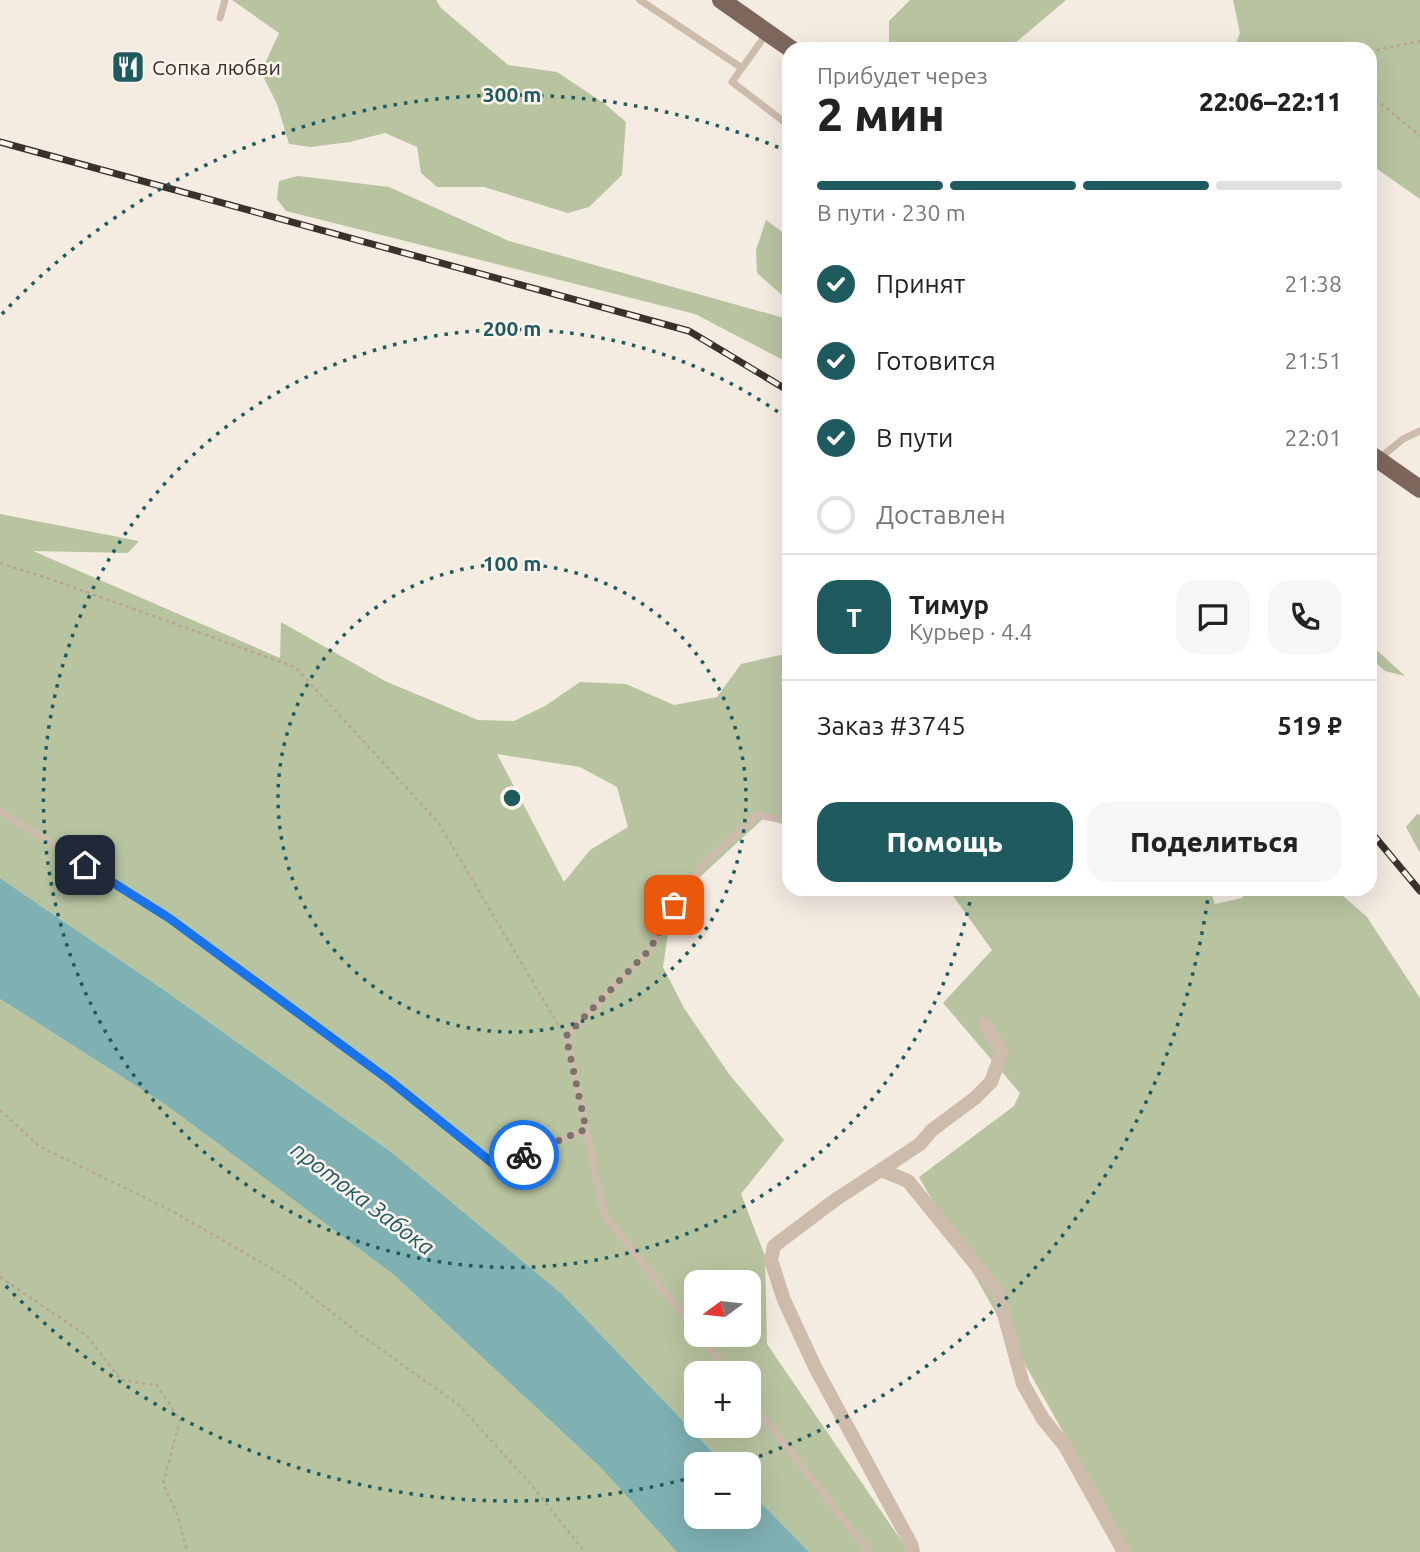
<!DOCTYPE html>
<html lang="ru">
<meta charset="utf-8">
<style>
:root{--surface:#fff;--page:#f6f6f6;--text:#222;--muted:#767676;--line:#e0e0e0;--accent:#1f5a5e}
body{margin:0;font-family:Ubuntu,sans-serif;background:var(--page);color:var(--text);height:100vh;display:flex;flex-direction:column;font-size:26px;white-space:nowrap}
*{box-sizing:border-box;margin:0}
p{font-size:23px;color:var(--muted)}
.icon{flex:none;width:38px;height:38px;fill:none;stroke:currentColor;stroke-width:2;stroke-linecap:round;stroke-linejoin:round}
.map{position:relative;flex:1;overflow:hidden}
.side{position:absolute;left:782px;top:42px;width:595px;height:854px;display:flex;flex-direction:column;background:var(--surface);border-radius:21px;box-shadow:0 7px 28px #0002}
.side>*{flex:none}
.needle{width:46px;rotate:255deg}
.tools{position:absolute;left:684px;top:1270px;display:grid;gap:14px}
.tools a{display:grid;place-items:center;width:77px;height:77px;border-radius:14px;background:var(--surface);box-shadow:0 7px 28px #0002;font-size:35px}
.pin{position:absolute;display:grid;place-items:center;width:60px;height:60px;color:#fff;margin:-30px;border-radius:14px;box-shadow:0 4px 10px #0006}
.courier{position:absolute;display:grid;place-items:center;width:70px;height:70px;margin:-35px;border:5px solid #1a73e8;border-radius:50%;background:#fff;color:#222;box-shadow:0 2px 9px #0007}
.headline em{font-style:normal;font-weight:800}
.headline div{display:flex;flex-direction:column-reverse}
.headline{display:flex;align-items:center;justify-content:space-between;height:119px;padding:0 35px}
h1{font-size:46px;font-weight:800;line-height:52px}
.bar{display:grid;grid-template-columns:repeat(4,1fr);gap:10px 7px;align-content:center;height:84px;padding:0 35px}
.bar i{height:9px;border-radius:5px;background:var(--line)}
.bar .current{background:var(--accent)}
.bar p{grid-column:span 4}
.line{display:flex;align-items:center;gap:18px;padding:0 35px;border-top:2px solid var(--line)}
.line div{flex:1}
.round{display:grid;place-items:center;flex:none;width:74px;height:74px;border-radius:21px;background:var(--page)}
ol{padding:0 35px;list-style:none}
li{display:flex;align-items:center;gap:21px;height:77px}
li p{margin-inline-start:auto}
li .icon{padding:7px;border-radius:50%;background:var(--accent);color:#fff;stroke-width:4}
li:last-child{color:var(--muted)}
li i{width:38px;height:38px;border:4px solid var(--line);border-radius:50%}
.primary-button{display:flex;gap:14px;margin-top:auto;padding:14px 35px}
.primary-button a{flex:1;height:80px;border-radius:21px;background:var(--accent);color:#fff;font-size:28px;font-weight:800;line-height:80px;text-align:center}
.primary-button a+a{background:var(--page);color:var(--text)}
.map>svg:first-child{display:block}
.green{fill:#b8c4a0;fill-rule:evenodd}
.water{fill:#7fb0b2}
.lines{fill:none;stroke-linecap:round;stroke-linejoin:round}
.path{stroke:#b9a596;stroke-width:2.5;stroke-dasharray:3.5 3.5;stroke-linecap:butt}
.lane{stroke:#cdbbac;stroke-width:7}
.street{stroke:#cdbbac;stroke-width:14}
.primary{stroke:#7d675c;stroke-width:18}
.rail-casing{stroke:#3b302b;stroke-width:7}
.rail{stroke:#fbf5ee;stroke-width:4.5;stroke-dasharray:13;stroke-linecap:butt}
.done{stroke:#7c716b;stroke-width:7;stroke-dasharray:0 12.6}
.route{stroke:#1a73e8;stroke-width:9}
.ring{fill:none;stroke:#1f5a5e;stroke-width:3.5;stroke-dasharray:3.5 7}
.labels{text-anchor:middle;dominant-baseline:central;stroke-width:5;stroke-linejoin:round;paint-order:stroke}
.poi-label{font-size:21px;fill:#3b302b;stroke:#fbf5ee;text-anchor:start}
.water-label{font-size:23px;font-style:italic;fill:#1f5a5e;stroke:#fbf5ee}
.centre{fill:#1f5a5e;stroke:#fbf5ee;stroke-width:3.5}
.ring-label{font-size:21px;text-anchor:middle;font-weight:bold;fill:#1f5a5e;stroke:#fbf5ee;stroke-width:5;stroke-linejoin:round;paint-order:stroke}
</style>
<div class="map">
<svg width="1420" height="1552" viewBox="0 0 1420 1552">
<rect width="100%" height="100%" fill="#f4ebe1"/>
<!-- green -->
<g class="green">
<polygon points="232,0 436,0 441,8 508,65 557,72 605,104 626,122 622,175 589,207 568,213 484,187 437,187 421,173 417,147 385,133 350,142 311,147 289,144 277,104 261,72 279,33"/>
<polygon points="910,0 1066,0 1008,49 889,49 889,21"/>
<polygon points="1233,0 1420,0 1420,199 1370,164 1370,49 1234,49 1240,33"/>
<polygon points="298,176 389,187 509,241 784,318 789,323 789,363 695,314 286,211 277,199 279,181"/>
<polygon points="766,220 789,237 789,301 757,273 756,250"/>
<path d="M0 514 139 541 128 553 33 551 280 658 281 622 385 681 478 720 514 721 545 706 580 682 626 684 674 705 717 697 741 664 789 653V826L764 818 688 888 668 934 663 967 684 1008 729 1074 784 1140 741 1194 765 1256 767 1344 909 1552H809L749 1490V1465H725L562 1294 390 1151 167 992 0 878ZM497 754 580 767 617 787 628 827 590 850 564 882ZM696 1283H749V1335H696ZM696 1374H749V1426H696Z"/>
<polygon points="1370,644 1405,676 1385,671 1370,658"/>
<polygon points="1417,814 1420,815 1420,853 1406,827"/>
<polygon points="948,889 1210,889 1215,904 1242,898 1248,889 1335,889 1367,917 1420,998 1420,1552 1131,1552 919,1177 1014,1106 1020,1093 943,1003 992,950"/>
<polygon points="0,999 166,1105 394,1275 601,1468 677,1552 0,1552"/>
</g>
<!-- water -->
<polygon class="water" points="0,878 167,992 390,1151 562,1294 725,1465 696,1465 696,1517 749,1517 749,1490 809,1552 677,1552 601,1468 394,1275 166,1105 0,999"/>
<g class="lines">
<!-- path -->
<g class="path">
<polyline points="1370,53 1380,49 1420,41"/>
<polyline points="1370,95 1420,136"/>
<polyline points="0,563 50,579 295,667 438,822 560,1028"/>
<polyline points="0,1110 39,1146 174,1212 288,1278 362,1336 459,1405 529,1482 585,1552"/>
<polyline points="0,1277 87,1336 121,1380 157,1385 180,1420 163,1484 178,1516 187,1552"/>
</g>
<!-- lane -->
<g class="lane">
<polyline points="640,0 742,68"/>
<polyline points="220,18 225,0"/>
<polyline points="767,33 732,82 787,124 789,121"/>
<polyline points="1370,466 1403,439 1420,431"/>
<polyline points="0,811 169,918 389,1081 496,1166 586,1130"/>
<polyline points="696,1332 604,1214 566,1036 650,949 674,905 704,863 757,815 789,821"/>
<polyline points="699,1335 729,1374"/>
<polyline points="749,1399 869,1552"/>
</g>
<!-- street -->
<g class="street">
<polyline points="881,1170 920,1144 932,1130 975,1098 991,1082 1002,1052 985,1024"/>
<polyline points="913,1552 911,1544 815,1367 784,1300 771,1260 774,1246 835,1200 881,1170 908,1181 998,1292 1023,1384 1043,1419 1065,1446 1124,1552"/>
</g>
<!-- primary -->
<g class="primary">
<polyline points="721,0 791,49"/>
<polyline points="1370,454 1420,489"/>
</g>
<defs>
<g id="rail">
<polyline points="0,142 689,331 789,391"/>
<polyline points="1370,831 1420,891"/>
</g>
</defs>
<!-- rail casing -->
<use href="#rail" class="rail-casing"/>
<!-- rail -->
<use href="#rail" class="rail"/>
</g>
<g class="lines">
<!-- done -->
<polyline class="done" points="524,1155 586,1129 566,1036 650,949 674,905"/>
<!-- route -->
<polyline class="route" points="85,865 169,918 389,1080 496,1166 524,1155"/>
</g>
<!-- distance rings -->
<g class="ring">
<circle cx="512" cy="798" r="234"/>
<path d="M972 892A469 469 0 1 1 788 419"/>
<path d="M1209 890A703 703 0 0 1 735 1465M694 1477A703 703 0 0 1 2 1282M2 314A703 703 0 0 1 787 151"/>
</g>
<!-- icons -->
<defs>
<symbol id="restaurant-square" viewBox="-11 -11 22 22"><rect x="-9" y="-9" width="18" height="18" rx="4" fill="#1f5a5e" stroke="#fbf5ee"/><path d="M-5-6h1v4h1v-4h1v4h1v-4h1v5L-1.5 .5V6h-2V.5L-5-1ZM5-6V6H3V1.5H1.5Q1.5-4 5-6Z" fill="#fff"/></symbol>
</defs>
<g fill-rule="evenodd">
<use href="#restaurant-square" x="109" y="48" width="38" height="38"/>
</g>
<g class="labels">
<!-- poi labels -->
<g class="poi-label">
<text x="152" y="67">Сопка любви</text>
</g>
<!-- water labels -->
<g class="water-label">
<text transform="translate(363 1198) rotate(37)">протока Забока</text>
</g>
</g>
<circle cx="512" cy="798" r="10" class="centre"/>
<g class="ring-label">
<text x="512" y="102">300 m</text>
<text x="512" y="336">200 m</text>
<text x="512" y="571">100 m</text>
</g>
</svg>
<div class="tools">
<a><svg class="needle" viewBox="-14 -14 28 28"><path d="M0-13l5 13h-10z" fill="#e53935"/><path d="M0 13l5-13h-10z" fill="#767676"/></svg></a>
<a>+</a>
<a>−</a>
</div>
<div class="pin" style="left:674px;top:905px;background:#ea580c"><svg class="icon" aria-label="bag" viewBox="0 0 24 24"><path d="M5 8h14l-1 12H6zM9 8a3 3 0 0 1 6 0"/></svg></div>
<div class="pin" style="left:85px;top:865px;background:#1f2937"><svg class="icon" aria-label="home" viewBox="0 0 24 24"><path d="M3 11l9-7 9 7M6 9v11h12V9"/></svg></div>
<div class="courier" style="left:524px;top:1155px"><svg class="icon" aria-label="bike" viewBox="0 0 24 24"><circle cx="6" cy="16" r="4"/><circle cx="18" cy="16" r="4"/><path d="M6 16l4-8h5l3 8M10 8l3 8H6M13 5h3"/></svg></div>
<section class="side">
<div class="headline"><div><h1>2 мин</h1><p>Прибудет через</p></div><em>22:06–22:11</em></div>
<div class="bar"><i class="current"></i><i class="current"></i><i class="current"></i><i></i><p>В пути · 230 m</p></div>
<ol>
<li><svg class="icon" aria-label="check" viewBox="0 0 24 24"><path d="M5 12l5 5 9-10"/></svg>Принят<p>21:38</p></li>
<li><svg class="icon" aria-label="check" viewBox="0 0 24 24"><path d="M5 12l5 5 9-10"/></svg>Готовится<p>21:51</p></li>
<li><svg class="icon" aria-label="check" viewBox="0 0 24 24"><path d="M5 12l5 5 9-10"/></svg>В пути<p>22:01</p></li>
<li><i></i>Доставлен</li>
</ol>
<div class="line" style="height:126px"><b class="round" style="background:var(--accent);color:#fff">Т</b><div><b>Тимур</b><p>Курьер · 4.4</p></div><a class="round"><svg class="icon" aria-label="chat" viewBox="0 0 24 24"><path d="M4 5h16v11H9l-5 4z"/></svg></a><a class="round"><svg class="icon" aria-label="phone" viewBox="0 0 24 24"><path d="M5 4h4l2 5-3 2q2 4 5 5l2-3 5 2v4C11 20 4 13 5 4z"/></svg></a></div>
<div class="line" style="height:91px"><div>Заказ #3745</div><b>519 ₽</b></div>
<div class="primary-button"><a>Помощь</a><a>Поделиться</a></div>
</section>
</div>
